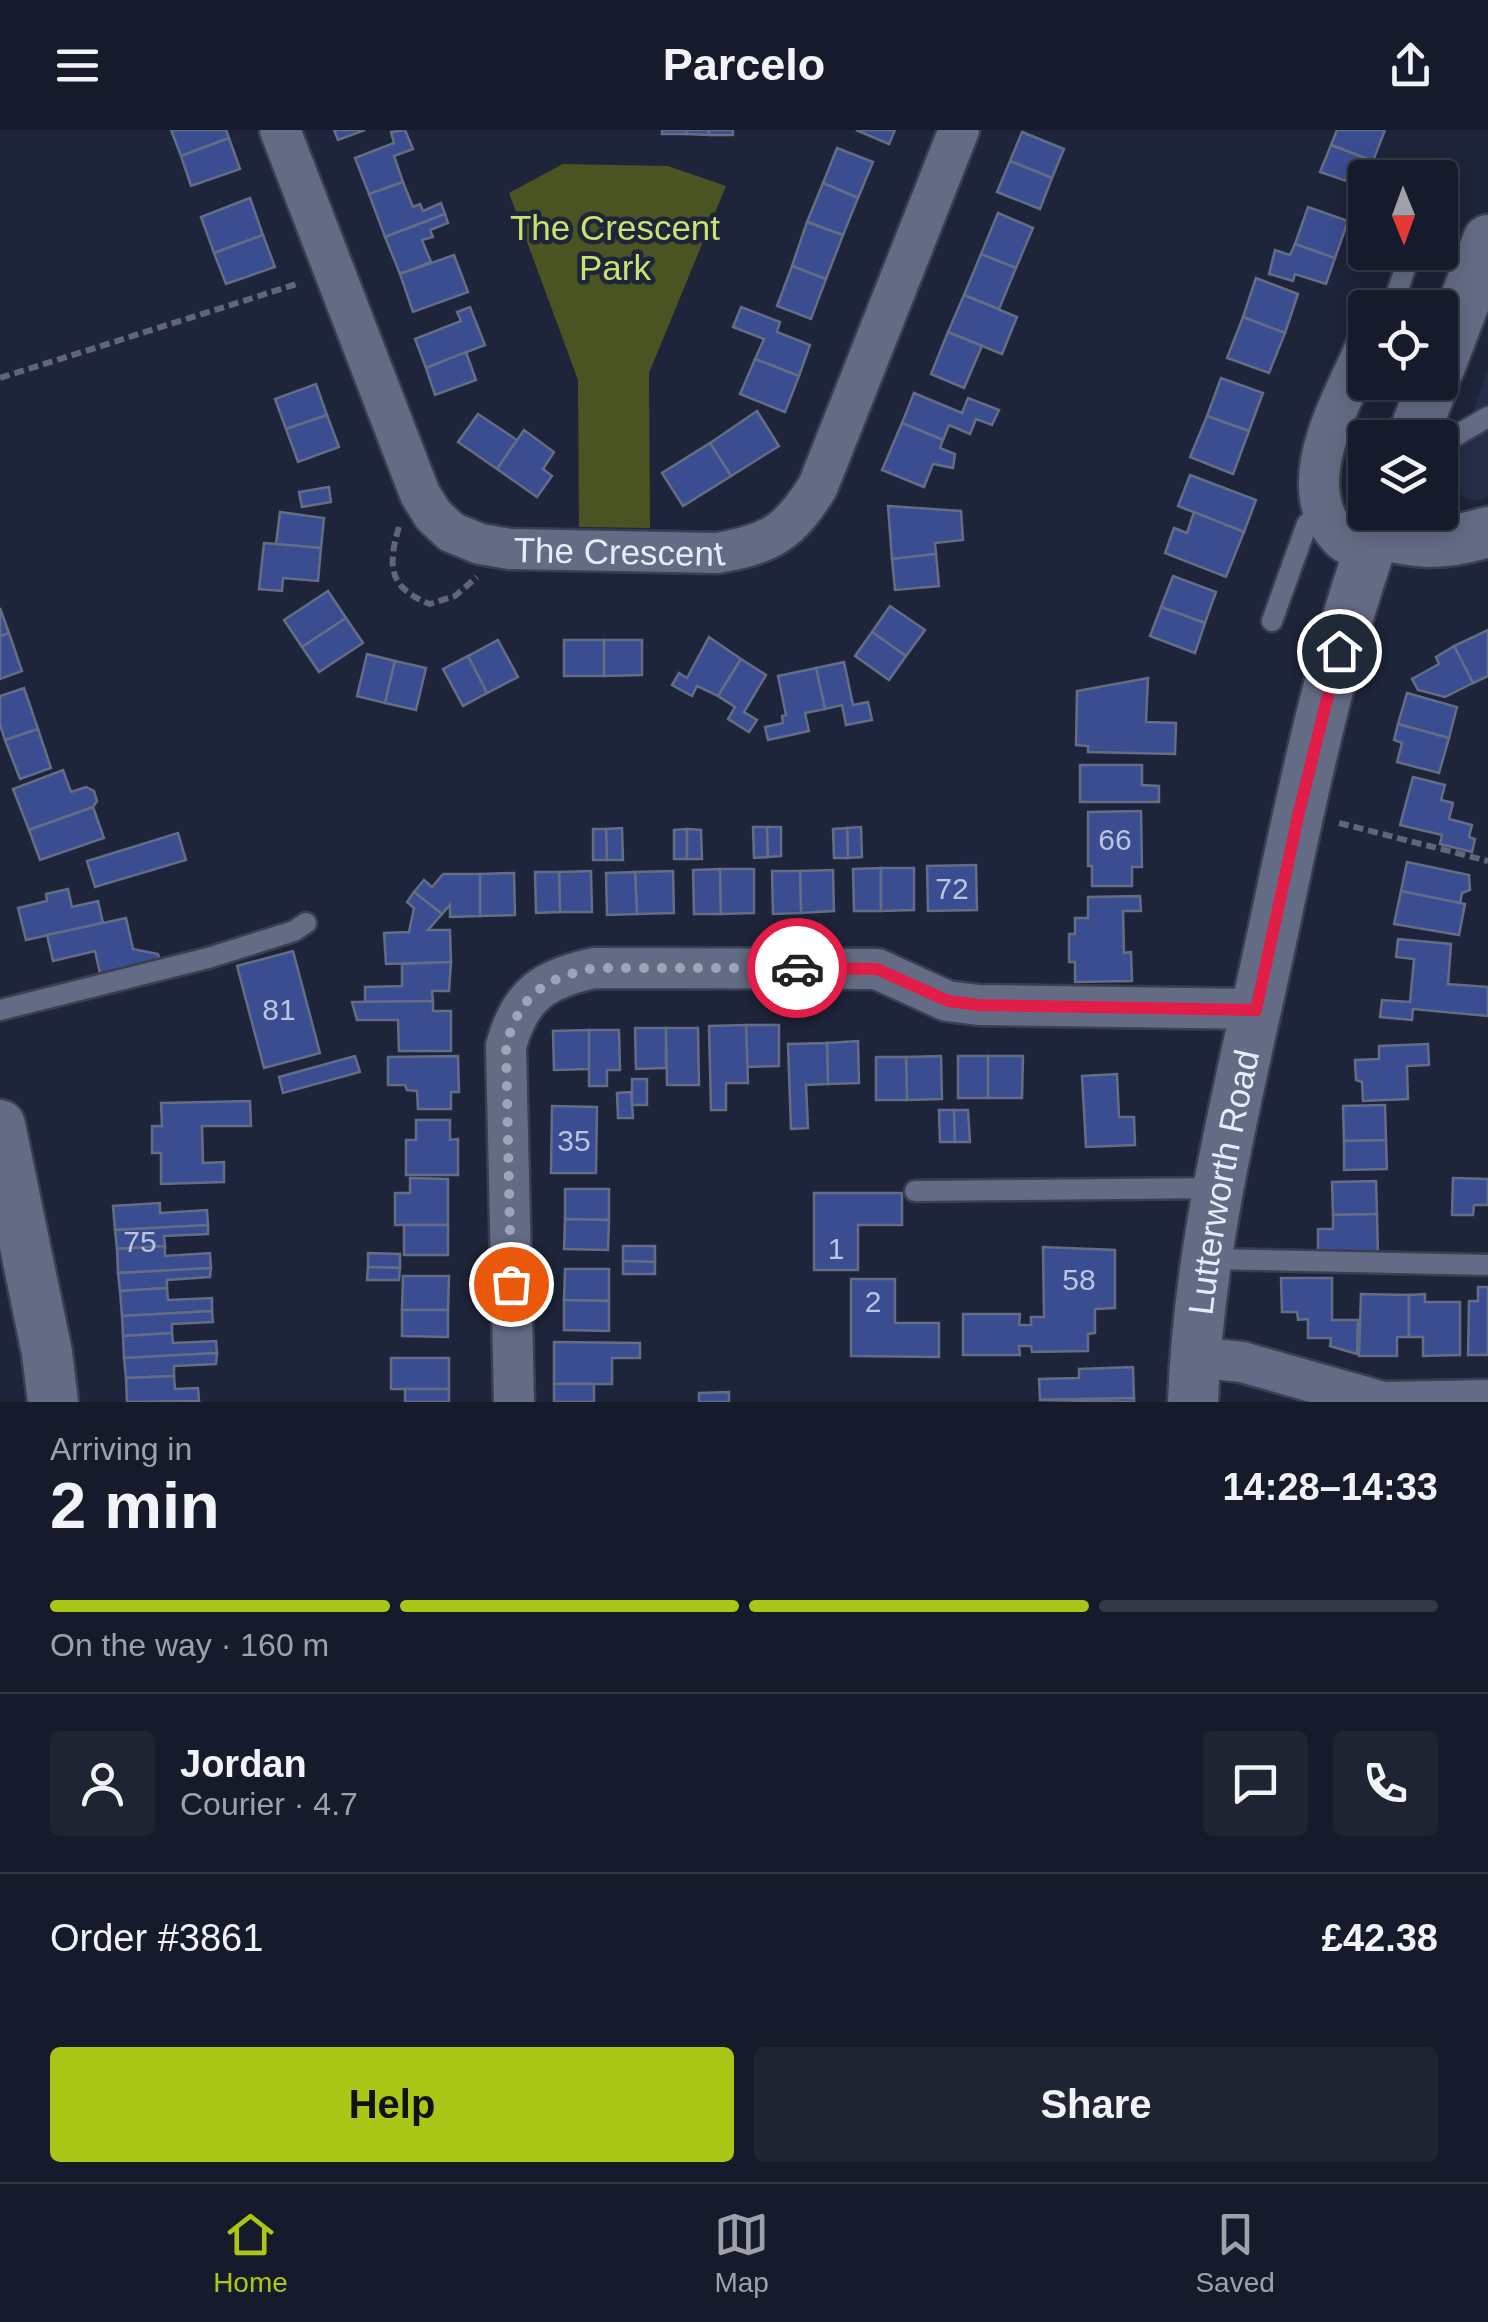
<!DOCTYPE html>
<meta charset="utf-8">
<style>
:root{--surface:#161b2b;--page:#1f2433;--text:#f1f3f6;--muted:#9ea1a9;--line:#353947;--accent:#aac717}
body{margin:0;font-family:Helvetica,sans-serif;background:var(--page);color:var(--text);height:100vh;display:flex;flex-direction:column;font-size:38px;white-space:nowrap}
*{box-sizing:border-box;margin:0}
p{font-size:32px;color:var(--muted)}
.icon{flex:none;width:55px;height:55px;fill:none;stroke:currentColor;stroke-width:2;stroke-linecap:round;stroke-linejoin:round}
.map{position:relative;height:1272px;overflow:hidden}
.sheet{display:flex;flex-direction:column;background:var(--surface);flex:1}
.sheet>*{flex:none}
.needle{width:65px;rotate:179deg}
.fabs{position:absolute;left:1348px;top:30px;display:grid;gap:20px}
.fabs a{display:grid;place-items:center;width:110px;height:110px;border-radius:10px;background:var(--surface);box-shadow:0 5px 25px #0003,0 0 0 2px var(--line);font-size:50px}
.pin{position:absolute;display:grid;place-items:center;width:85px;height:85px;color:#fff;margin:-42px;border:5px solid #fff;border-radius:50%;box-shadow:0 2px 10px #0007}
.courier{position:absolute;display:grid;place-items:center;width:100px;height:100px;margin:-50px;border:8px solid #e11d48;border-radius:50%;background:#fff;color:#222;box-shadow:0 2px 12px #0007}
.headline em{font-style:normal;font-weight:700}
.headline div{display:flex;flex-direction:column-reverse}
.headline{display:flex;align-items:center;justify-content:space-between;height:170px;padding:0 50px}
h1{font-size:65px;font-weight:700;line-height:75px}
.bar{display:grid;grid-template-columns:repeat(4,1fr);gap:15px 10px;align-content:center;height:120px;padding:0 50px}
.bar i{height:12px;border-radius:8px;background:var(--line)}
.bar .active{background:var(--accent)}
.bar p{grid-column:span 4}
.line{display:flex;align-items:center;gap:25px;padding:0 50px;border-top:2px solid var(--line)}
.line div{flex:1}
.round{display:grid;place-items:center;flex:none;width:105px;height:105px;border-radius:10px;background:var(--page)}
.primary-button{display:flex;gap:20px;margin-top:auto;padding:20px 50px}
.primary-button a{flex:1;height:115px;border-radius:10px;background:var(--accent);color:#111;font-size:40px;font-weight:700;line-height:115px;text-align:center}
.primary-button a+a{background:var(--page);color:var(--text)}
header{display:flex;justify-content:space-between;align-items:center;height:130px;padding:0 50px;background:var(--surface);font-size:45px;font-weight:700}
.menu{display:flex;justify-content:space-around;align-items:center;height:140px;border-top:2px solid var(--line);background:var(--surface);font-size:28px;color:var(--muted)}
.menu a{display:grid;justify-items:center;gap:5px}
.menu .active{color:var(--accent)}
.map>svg:first-child{display:block}
.built{fill:#252d48}
.park{fill:#495422}
.building{fill:#3a4d90;stroke:#646d86;stroke-width:2.5}
.lines{fill:none;stroke-linecap:round;stroke-linejoin:round}
.service-casing{stroke:#393e50;stroke-width:25}
.minor-casing{stroke:#393e50;stroke-width:45}
.tertiary-casing{stroke:#393e50;stroke-width:55}
.path{stroke:#606679;stroke-width:6;stroke-dasharray:10 5;stroke-linecap:butt}
.service{stroke:#646c85;stroke-width:20}
.minor{stroke:#646c85;stroke-width:40}
.tertiary{stroke:#646c85;stroke-width:50}
.done{stroke:#9fa5b6;stroke-width:10;stroke-dasharray:0 18}
.route{stroke:#e11d48;stroke-width:12}
.labels{text-anchor:middle;dominant-baseline:central;stroke-width:9;stroke-linejoin:round;paint-order:stroke}
.number-label{font-size:30px;fill:#bac4df}
.park-label{font-size:35px;fill:#c8e16f;stroke:#1e2439}
.street-label{font-size:35px;fill:#e5ebf9;stroke:#1e2439}
</style>
<header><svg class="icon" aria-label="menu" viewBox="0 0 24 24"><path d="M4 6h16M4 12h16M4 18h16"/></svg>Parcelo<svg class="icon" aria-label="share" viewBox="0 0 24 24"><path d="M12 15V3M7 8l5-5 5 5M5 13v7h14v-7"/></svg></header>
<div class="map">
<svg width="1488" height="1272" viewBox="0 0 1488 1272">
<rect width="100%" height="100%" fill="#1e2439"/>
<!-- built -->
<polygon class="built" points="1488,239 1488,366 1479,371 1466,369 1456,361 1452,343"/>
<!-- park -->
<polygon class="park" points="563,34 668,36 726,56 649,243 650,398 579,397 578,250 509,63"/>
<!-- building -->
<g class="building">
<polygon points="171,0 226,0 229,8 181,26"/>
<polygon points="334,0 365,0 338,10"/>
<polygon points="405,0 413,19 394,26 403,52 369,64 355,28 394,13 391,2"/>
<polygon points="662,0 687,0 686,4 662,4"/>
<polygon points="687,0 709,0 709,5 686,4"/>
<rect x="709" y="0" width="24" height="5"/>
<polygon points="856,0 895,0 889,14"/>
<polygon points="1337,0 1385,0 1373,31 1331,15"/>
<polygon points="1022,2 1064,19 1052,48 1010,31"/>
<polygon points="229,8 240,39 191,56 181,26"/>
<polygon points="1331,15 1373,31 1364,57 1320,42"/>
<polygon points="837,18 873,32 858,68 823,53"/>
<polygon points="1010,31 1052,48 1040,79 997,62"/>
<polygon points="403,52 413,77 420,74 423,81 441,73 445,84 385,107 369,64"/>
<polygon points="823,53 858,68 843,105 807,92"/>
<polygon points="250,68 263,105 214,123 201,87"/>
<polygon points="1308,77 1348,91 1335,128 1295,114"/>
<polygon points="998,83 1033,98 1016,138 981,124"/>
<polygon points="445,84 448,93 430,100 433,107 422,110 431,132 400,144 385,107"/>
<polygon points="807,92 843,105 826,149 792,136"/>
<polygon points="263,105 275,137 226,154 214,123"/>
<polygon points="1295,114 1335,128 1326,154 1295,144 1293,151 1269,144 1275,120 1290,125"/>
<polygon points="981,124 1016,138 999,179 964,165"/>
<polygon points="454,125 468,162 413,182 400,144"/>
<polygon points="792,136 826,149 811,189 777,176"/>
<polygon points="1256,148 1298,164 1285,203 1243,187"/>
<polygon points="964,165 1017,187 1002,224 948,202"/>
<polygon points="470,177 485,215 426,238 415,209 461,191 457,182"/>
<polygon points="741,177 780,192 777,202 810,215 799,246 755,229 764,209 733,197"/>
<polygon points="1243,187 1285,203 1269,243 1227,228"/>
<polygon points="948,202 982,216 964,258 931,244"/>
<polygon points="466,222 476,250 435,265 426,238"/>
<polygon points="755,229 799,246 785,282 740,264"/>
<polygon points="1221,248 1263,263 1249,301 1207,286"/>
<polygon points="316,254 327,285 286,299 275,269"/>
<polygon points="914,263 962,283 968,268 999,280 992,295 976,289 970,304 949,295 943,310 902,293"/>
<polygon points="757,281 779,316 731,346 710,313"/>
<polygon points="478,284 517,310 497,339 458,312"/>
<polygon points="327,285 339,317 298,332 286,299"/>
<polygon points="1207,286 1249,301 1233,344 1190,327"/>
<polygon points="902,293 943,310 940,318 955,324 953,338 933,334 924,357 882,340"/>
<polygon points="524,300 554,322 543,339 552,346 537,367 497,339"/>
<polygon points="710,313 731,346 683,376 662,343"/>
<polygon points="1190,345 1256,370 1244,402 1178,376"/>
<polygon points="329,357 331,372 302,377 299,362"/>
<polygon points="888,376 961,381 963,410 935,413 936,424 892,429"/>
<polygon points="280,382 324,388 321,418 276,414"/>
<polygon points="1194,382 1244,402 1226,447 1165,423 1174,398 1187,403"/>
<polygon points="264,413 321,418 318,451 283,448 282,461 259,459"/>
<polygon points="936,424 939,456 895,460 892,429"/>
<polygon points="1173,446 1216,462 1205,493 1161,477"/>
<polygon points="328,461 346,488 302,517 284,490"/>
<polygon points="890,476 925,500 906,526 872,502"/>
<polygon points="1161,477 1205,493 1195,523 1150,506"/>
<polygon points="0,478 9,503 0,506"/>
<polygon points="346,488 363,513 319,542 302,517"/>
<polygon points="1488,500 1488,546 1473,553 1454,516"/>
<polygon points="872,502 906,526 889,550 855,526"/>
<polygon points="9,503 22,541 0,549 0,506"/>
<polygon points="709,507 741,529 718,566 697,556 692,566 672,555 679,543 687,548"/>
<polygon points="498,510 518,547 487,563 468,526"/>
<rect x="564" y="510" width="40" height="36"/>
<polygon points="604,510 642,510 642,545 604,546"/>
<polygon points="1454,516 1473,553 1445,567 1418,560 1412,549 1439,534 1436,527"/>
<polygon points="367,524 395,531 385,573 357,566"/>
<polygon points="468,526 487,563 463,576 443,539"/>
<polygon points="741,529 766,545 744,582 757,590 749,602 728,589 735,577 718,566"/>
<polygon points="395,531 426,538 416,580 385,573"/>
<polygon points="844,532 853,575 868,572 872,590 846,595 842,575 825,579 816,538"/>
<polygon points="816,538 825,579 805,583 809,601 768,610 765,597 783,593 782,586 786,585 778,546"/>
<polygon points="1148,548 1146,592 1176,593 1175,624 1088,622 1088,616 1076,615 1077,561"/>
<polygon points="24,558 38,599 5,610 0,595 0,566"/>
<polygon points="1407,563 1457,577 1449,608 1398,594"/>
<polygon points="1398,594 1449,608 1439,643 1397,632 1402,613 1394,610"/>
<polygon points="38,599 51,638 20,649 5,610"/>
<polygon points="1080,635 1142,635 1142,655 1159,656 1159,672 1080,672"/>
<polygon points="63,640 71,662 86,657 94,661 97,671 93,677 29,700 13,659"/>
<polygon points="1413,647 1445,655 1441,670 1453,673 1449,689 1472,695 1469,707 1475,709 1472,722 1440,714 1442,705 1400,695"/>
<polygon points="93,677 104,708 40,730 29,700"/>
<polygon points="1141,681 1142,737 1132,737 1132,756 1092,756 1092,736 1088,736 1088,682"/>
<polygon points="753,697 767,697 768,727 754,728"/>
<polygon points="767,697 781,697 781,726 768,727"/>
<polygon points="861,697 862,727 848,728 847,698"/>
<polygon points="622,698 623,730 607,730 606,699"/>
<polygon points="847,698 848,728 834,728 833,699"/>
<polygon points="593,699 606,699 607,730 593,730"/>
<polygon points="687,699 687,729 674,729 674,700"/>
<polygon points="687,699 701,700 702,729 687,729"/>
<polygon points="178,703 186,730 95,757 87,731"/>
<polygon points="1407,732 1469,745 1470,760 1462,763 1460,774 1401,761"/>
<polygon points="976,735 977,780 928,781 927,736"/>
<polygon points="881,738 881,781 854,781 853,739"/>
<polygon points="881,738 914,738 914,780 881,781"/>
<polygon points="720,739 721,784 694,784 693,740"/>
<polygon points="720,739 754,739 754,783 721,784"/>
<polygon points="833,740 834,781 801,783 800,741"/>
<polygon points="591,741 592,782 560,782 559,742"/>
<polygon points="673,741 674,783 637,784 635,742"/>
<polygon points="772,741 800,741 801,783 773,784"/>
<polygon points="535,742 559,742 560,782 536,783"/>
<polygon points="635,742 637,784 607,785 606,743"/>
<polygon points="514,743 515,785 480,786 480,744"/>
<polygon points="443,744 480,744 480,786 450,787 450,775 442,784 414,762 424,750 432,757"/>
<polygon points="68,759 72,777 98,771 103,793 26,810 18,778 47,771 46,764"/>
<polygon points="1401,761 1465,774 1459,805 1394,794"/>
<polygon points="414,762 442,784 428,800 450,800 451,832 386,834 384,803 409,802 414,778 407,772"/>
<polygon points="1140,766 1141,781 1123,781 1124,823 1131,822 1132,851 1075,852 1075,832 1069,832 1069,804 1075,804 1075,788 1088,788 1088,767"/>
<polygon points="126,788 133,819 158,824 161,835 101,848 95,821 53,831 47,805"/>
<polygon points="1398,809 1451,814 1448,854 1488,857 1488,886 1413,879 1412,890 1380,887 1382,870 1410,872 1414,829 1396,827"/>
<polygon points="293,821 320,923 264,938 237,836"/>
<polygon points="451,832 449,861 432,861 433,871 365,872 365,857 402,856 402,834"/>
<polygon points="433,871 433,881 451,881 451,921 399,921 398,890 357,890 352,872"/>
<polygon points="746,895 779,895 779,936 747,937"/>
<polygon points="746,895 748,953 726,953 726,980 711,980 709,896"/>
<polygon points="635,898 666,898 666,938 636,939"/>
<polygon points="666,898 698,898 699,955 667,955"/>
<polygon points="589,900 619,900 620,940 607,940 607,956 589,956"/>
<polygon points="589,900 589,939 554,940 553,901"/>
<polygon points="858,911 859,953 828,954 827,913"/>
<polygon points="827,913 828,954 806,955 808,998 791,999 788,914"/>
<polygon points="1428,914 1429,935 1407,936 1408,969 1363,971 1362,952 1356,950 1355,930 1379,929 1379,916"/>
<polygon points="355,926 360,942 283,963 279,947"/>
<polygon points="458,926 459,962 451,962 451,979 418,979 417,961 407,960 405,955 388,955 388,927"/>
<polygon points="941,926 942,969 907,970 906,927"/>
<rect x="958" y="926" width="30" height="42"/>
<polygon points="988,926 1023,926 1022,968 988,968"/>
<polygon points="876,927 906,927 907,970 876,970"/>
<polygon points="1117,944 1119,987 1134,987 1135,1015 1086,1017 1082,946"/>
<rect x="632" y="949" width="15" height="26"/>
<polygon points="631,962 633,988 618,988 617,963"/>
<polygon points="250,971 251,996 202,996 203,1033 224,1032 224,1052 161,1054 161,1023 152,1023 152,996 162,996 161,973"/>
<polygon points="1385,975 1386,1010 1344,1011 1343,976"/>
<polygon points="552,976 597,977 596,1043 551,1043"/>
<polygon points="939,980 954,980 955,1012 940,1012"/>
<polygon points="954,980 968,980 970,1012 955,1012"/>
<polygon points="416,990 450,990 450,1010 458,1009 458,1045 406,1045 406,1010 416,1010"/>
<polygon points="1386,1010 1387,1039 1344,1040 1344,1011"/>
<polygon points="410,1048 448,1049 448,1095 395,1095 395,1063 410,1063"/>
<polygon points="1453,1048 1488,1049 1488,1075 1474,1075 1473,1085 1452,1085"/>
<polygon points="1376,1051 1377,1084 1333,1085 1332,1052"/>
<polygon points="565,1059 609,1059 609,1090 565,1089"/>
<polygon points="814,1063 902,1063 902,1095 858,1095 858,1140 814,1140"/>
<polygon points="160,1073 160,1083 207,1080 208,1095 115,1100 113,1076"/>
<polygon points="1377,1084 1378,1126 1318,1126 1318,1099 1333,1099 1333,1085"/>
<polygon points="565,1089 609,1090 608,1120 564,1119"/>
<polygon points="208,1095 208,1104 164,1106 165,1116 117,1119 115,1100"/>
<rect x="404" y="1095" width="44" height="30"/>
<polygon points="165,1116 165,1126 210,1123 211,1138 118,1143 117,1119"/>
<polygon points="623,1116 655,1116 655,1132 623,1131"/>
<polygon points="1043,1117 1115,1120 1115,1178 1095,1179 1095,1203 1088,1204 1088,1221 1032,1222 1031,1216 1019,1216 1020,1225 963,1225 963,1184 1020,1184 1019,1195 1031,1195 1031,1187 1044,1187"/>
<polygon points="368,1123 400,1124 400,1138 368,1137"/>
<polygon points="623,1131 655,1132 655,1144 623,1144"/>
<polygon points="368,1137 400,1138 399,1150 367,1150"/>
<polygon points="211,1138 210,1147 167,1150 167,1158 120,1161 118,1143"/>
<polygon points="565,1139 609,1139 609,1171 564,1170"/>
<polygon points="403,1146 449,1146 448,1180 402,1180"/>
<polygon points="1281,1148 1332,1148 1332,1190 1358,1190 1357,1224 1330,1216 1331,1208 1308,1208 1308,1189 1298,1190 1297,1182 1282,1182"/>
<polygon points="851,1149 895,1149 895,1193 939,1193 939,1227 851,1226"/>
<polygon points="1478,1157 1488,1157 1488,1225 1468,1225 1469,1171 1478,1171"/>
<polygon points="167,1158 168,1170 212,1168 212,1181 122,1186 120,1161"/>
<polygon points="1361,1164 1409,1165 1409,1207 1397,1207 1397,1226 1359,1226"/>
<polygon points="1425,1164 1425,1172 1460,1172 1460,1225 1423,1226 1423,1207 1409,1207 1409,1165"/>
<polygon points="564,1170 609,1171 609,1201 564,1200"/>
<polygon points="402,1180 448,1180 448,1207 402,1206"/>
<polygon points="212,1181 213,1192 172,1194 172,1203 123,1206 122,1186"/>
<polygon points="172,1203 173,1213 216,1211 217,1223 124,1228 123,1206"/>
<polygon points="554,1212 640,1213 640,1228 612,1228 612,1254 554,1254"/>
<polygon points="217,1223 216,1234 174,1236 174,1246 126,1248 124,1228"/>
<rect x="391" y="1228" width="58" height="31"/>
<polygon points="1133,1237 1134,1268 1040,1270 1039,1249 1079,1248 1079,1239"/>
<polygon points="174,1246 175,1259 198,1258 199,1271 127,1272 126,1248"/>
<rect x="554" y="1254" width="40" height="18"/>
<rect x="405" y="1259" width="44" height="13"/>
<polygon points="729,1262 729,1272 699,1272 699,1263"/>
<polygon points="1134,1268 1134,1272 1040,1270"/>
</g>
<g class="lines">
<defs>
<g id="service">
<polyline points="1396,178 1395,168 1411,122"/>
<polyline points="1440,315 1488,287"/>
<polyline points="1272,491 1307,394 1322,382"/>
<polyline points="0,880 208,828 294,801 306,793"/>
<polyline points="915,1061 1219,1058"/>
<polyline points="1208,1129 1488,1135"/>
</g>
<g id="minor">
<path id="s1" d="M280 0 420 364 433 385 451 402 480 414 510 419 717 423C771 414 790 402 818 356L959 0"/>
<path d="M1365 218C1342 272 1289 357 1341 409 1348 416 1360 420 1368 424"/>
<polyline points="1195,1227 1242,1232 1383,1272 1488,1270"/>
<path d="M514 1272 506 916C520 865 543 849 594 838L877 839 947 871 979 875 1256 879"/>
</g>
<g id="tertiary">
<polyline points="1440,236 1488,110"/>
<polyline points="1412,308 1434,252"/>
<path d="M1376 403C1419 415 1445 415 1488 402"/>
<polyline points="0,995 47,1223 53,1272"/>
<path id="s2" d="M1193 1272C1198 1124 1235 975 1267 830 1299 680 1329 527 1383 382"/>
</g>
</defs>
<!-- service casing -->
<use href="#service" class="service-casing"/>
<!-- minor casing -->
<use href="#minor" class="minor-casing"/>
<!-- tertiary casing -->
<use href="#tertiary" class="tertiary-casing"/>
<!-- path -->
<g class="path">
<polyline points="0,248 300,153"/>
<path d="M399 397C387 437 389 458 430 474L455 466 477 447"/>
<polyline points="1339,693 1488,731"/>
</g>
<!-- service -->
<use href="#service" class="service"/>
<!-- minor -->
<use href="#minor" class="minor"/>
<!-- tertiary -->
<use href="#tertiary" class="tertiary"/>
</g>
<g class="lines">
<!-- done -->
<path class="done" d="M511 1154 506 916C520 865 543 849 594 838H797"/>
<!-- route -->
<polyline class="route" points="797,838 877,839 948,871 979,875 1256,880 1299,682 1339,521"/>
</g>
<g class="labels">
<!-- number labels -->
<g class="number-label">
<text x="1115" y="709">66</text>
<text x="952" y="758">72</text>
<text x="279" y="879">81</text>
<text x="574" y="1010">35</text>
<text x="140" y="1111">75</text>
<text x="836" y="1118">1</text>
<text x="1079" y="1149">58</text>
<text x="873" y="1171">2</text>
</g>
<!-- park labels -->
<g class="park-label">
<text x="615" y="97">The Crescent<tspan x="615" dy="40">Park</tspan></text>
</g>
<!-- street labels -->
<g class="street-label">
<text stroke="none"><textPath href="#s1" startOffset="610">The Crescent</textPath></text>
<text stroke="none"><textPath href="#s2" startOffset="222">Lutterworth Road</textPath></text>
</g>
</g>
</svg>
<div class="fabs">
<a><svg class="needle" viewBox="-14 -14 28 28"><path d="M0-13l5 13h-10z" fill="#e53935"/><path d="M0 13l5-13h-10z" fill="#9ea1a9"/></svg></a>
<a><svg class="icon" aria-label="locate" viewBox="0 0 24 24"><circle cx="12" cy="12" r="6"/><path d="M12 2v4M12 18v4M2 12h4M18 12h4"/></svg></a>
<a><svg class="icon" aria-label="layers" viewBox="0 0 24 24"><path d="M12 4l9 5-9 5-9-5zM3 14l9 5 9-5"/></svg></a>
</div>
<div class="pin" style="left:511px;top:1154px;background:#ea580c"><svg class="icon" aria-label="bag" viewBox="0 0 24 24"><path d="M5 8h14l-1 12H6zM9 8a3 3 0 0 1 6 0"/></svg></div>
<div class="pin" style="left:1339px;top:521px;background:#1f2937"><svg class="icon" aria-label="home" viewBox="0 0 24 24"><path d="M3 11l9-7 9 7M6 9v11h12V9"/></svg></div>
<div class="courier" style="left:797px;top:838px"><svg class="icon" aria-label="car" viewBox="0 0 24 24"><path d="M5 17H2v-5l4-1 3-4h7l3 4 3 1v5h-3M9 17h6M6 11h13"/><circle cx="7" cy="17" r="2"/><circle cx="17" cy="17" r="2"/></svg></div>
</div>
<section class="sheet">
<div class="headline"><div><h1>2 min</h1><p>Arriving in</p></div><em>14:28–14:33</em></div>
<div class="bar"><i class="active"></i><i class="active"></i><i class="active"></i><i></i><p>On the way · 160 m</p></div>
<div class="line" style="height:180px"><a class="round"><svg class="icon" aria-label="person" viewBox="0 0 24 24"><circle cx="12" cy="8" r="4"/><path d="M4 21q1-7 8-7t8 7"/></svg></a><div><b>Jordan</b><p>Courier · 4.7</p></div><a class="round"><svg class="icon" aria-label="chat" viewBox="0 0 24 24"><path d="M4 5h16v11H9l-5 4z"/></svg></a><a class="round"><svg class="icon" aria-label="phone" viewBox="0 0 24 24"><path d="M5 4h4l2 5-3 2q2 4 5 5l2-3 5 2v4C11 20 4 13 5 4z"/></svg></a></div>
<div class="line" style="height:130px"><div>Order #3861</div><b>£42.38</b></div>
<div class="primary-button"><a>Help</a><a>Share</a></div>
</section>
<nav class="menu">
<a class="active"><svg class="icon" aria-label="home" viewBox="0 0 24 24"><path d="M3 11l9-7 9 7M6 9v11h12V9"/></svg>Home</a>
<a><svg class="icon" aria-label="map" viewBox="0 0 24 24"><path d="M3 6l6-2 6 2 6-2v14l-6 2-6-2-6 2zM9 4v14M15 6v14"/></svg>Map</a>
<a><svg class="icon" aria-label="saved" viewBox="0 0 24 24"><path d="M7 4h10v16l-5-4-5 4z"/></svg>Saved</a>
</nav>
